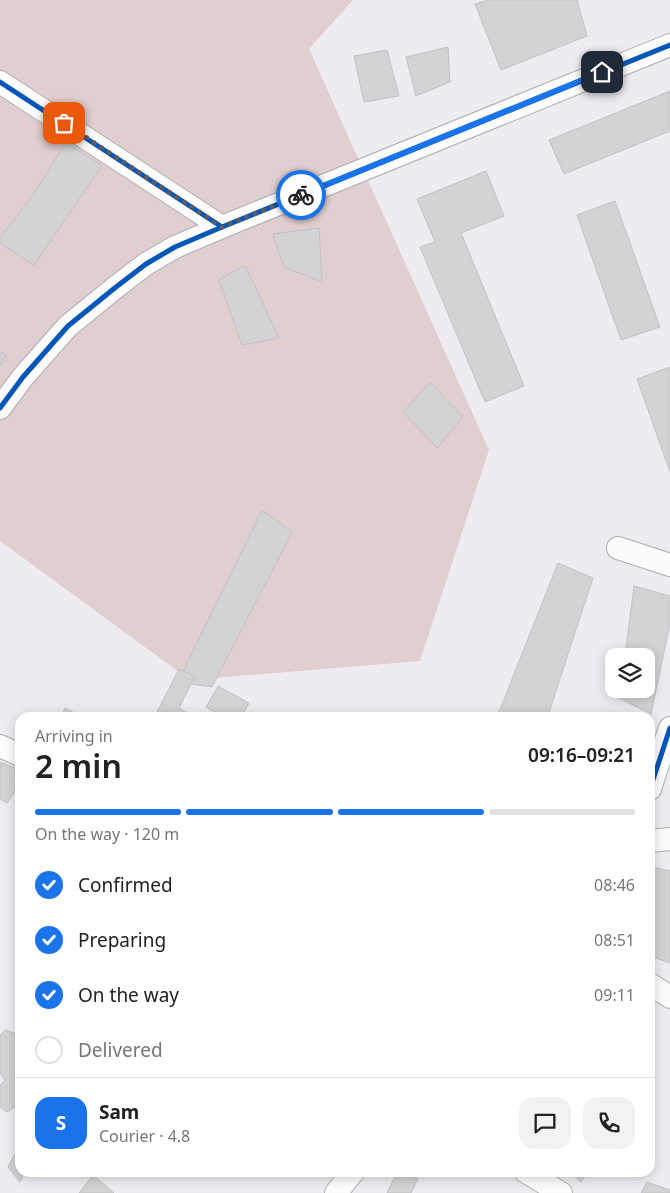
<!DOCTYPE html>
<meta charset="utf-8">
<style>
:root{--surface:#fff;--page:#f2f2f2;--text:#222;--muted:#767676;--line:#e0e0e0;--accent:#1a73e8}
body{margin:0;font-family:"Noto Sans",sans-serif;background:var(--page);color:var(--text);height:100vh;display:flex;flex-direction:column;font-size:19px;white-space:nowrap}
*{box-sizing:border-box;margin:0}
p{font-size:16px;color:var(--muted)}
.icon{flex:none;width:28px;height:28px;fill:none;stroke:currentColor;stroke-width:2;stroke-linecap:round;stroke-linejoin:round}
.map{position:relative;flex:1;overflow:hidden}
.drawer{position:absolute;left:15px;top:712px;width:640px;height:465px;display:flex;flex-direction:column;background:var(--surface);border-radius:15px;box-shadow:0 2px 12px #0003}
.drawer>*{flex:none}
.fabs{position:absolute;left:605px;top:648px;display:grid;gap:10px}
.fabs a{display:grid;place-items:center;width:50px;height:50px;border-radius:10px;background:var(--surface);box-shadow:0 2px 12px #0003;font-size:25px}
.pin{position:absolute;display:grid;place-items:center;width:42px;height:42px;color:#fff;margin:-21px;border-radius:10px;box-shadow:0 2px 8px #0006}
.courier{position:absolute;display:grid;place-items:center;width:50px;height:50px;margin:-25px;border:4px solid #1a73e8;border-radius:50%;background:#fff;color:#222;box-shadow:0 1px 6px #0007}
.summary em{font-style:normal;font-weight:600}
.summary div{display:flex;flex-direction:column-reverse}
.summary{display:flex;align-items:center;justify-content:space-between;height:85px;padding:0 20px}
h1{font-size:32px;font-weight:600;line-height:38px}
.bar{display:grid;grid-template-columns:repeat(4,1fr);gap:8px 5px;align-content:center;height:60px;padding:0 20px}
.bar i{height:6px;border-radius:4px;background:var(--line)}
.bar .on{background:var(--accent)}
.bar p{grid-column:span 4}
.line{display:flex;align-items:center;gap:12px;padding:0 20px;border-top:1px solid var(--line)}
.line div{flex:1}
.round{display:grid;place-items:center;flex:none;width:52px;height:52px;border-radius:15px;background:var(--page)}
ol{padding:0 20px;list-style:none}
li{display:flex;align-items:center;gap:15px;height:55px}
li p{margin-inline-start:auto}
li .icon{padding:5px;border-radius:50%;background:var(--accent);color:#fff;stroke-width:4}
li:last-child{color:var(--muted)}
li i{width:28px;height:28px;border:2px solid var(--line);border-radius:50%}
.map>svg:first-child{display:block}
.green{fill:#e1cecf}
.building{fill:#d3d2d4;stroke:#c1c1c4}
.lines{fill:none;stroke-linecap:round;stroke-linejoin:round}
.minor-casing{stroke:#afadb0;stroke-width:24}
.minor{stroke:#fcfcfd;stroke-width:22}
.cycleway-casing{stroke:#fbf8fe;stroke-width:8}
.cycleway{stroke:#0057b8;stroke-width:5}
.done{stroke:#5e5c5e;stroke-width:5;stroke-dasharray:0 9}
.route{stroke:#1a73e8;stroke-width:6}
</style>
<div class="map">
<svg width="670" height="1193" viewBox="0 0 670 1193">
<rect width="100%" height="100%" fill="#eeecf0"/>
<!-- green -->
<polygon class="green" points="0,0 353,0 309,49 489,450 420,661 190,680 0,541"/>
<!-- building -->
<g class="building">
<polygon points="488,0 577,0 587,36 501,70 475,4"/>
<polygon points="448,47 450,82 416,96 406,57"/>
<polygon points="387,50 399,96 364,102 354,56"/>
<polygon points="670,91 670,131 564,174 549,140"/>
<polygon points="66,142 102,166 34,265 0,243 0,238 33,195"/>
<polygon points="486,171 504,216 461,233 524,386 485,402 420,247 435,242 417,199"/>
<polygon points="615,201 660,327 621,340 577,215"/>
<polygon points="319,228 322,282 284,267 273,234"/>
<polygon points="245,265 279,338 242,345 219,280"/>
<polygon points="0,352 6,355 0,367"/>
<polygon points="670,367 670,472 637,379"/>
<polygon points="430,382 463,417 437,448 403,412"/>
<polygon points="262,510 292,532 212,687 178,682"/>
<polygon points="558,563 593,578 547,718 508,718 499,712"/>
<polygon points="634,586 670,596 670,623 651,714 619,698 620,689 646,689 646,656 625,656"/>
<polygon points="179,669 195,676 179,708 197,718 154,718"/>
<polygon points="218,686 249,703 241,718 225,718 206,707"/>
<polygon points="65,708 84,718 61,718"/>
<polygon points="0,762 20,770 20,784 7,803 0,799"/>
<polygon points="653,867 670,871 670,963 650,956 650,879"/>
<polygon points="5,1030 20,1035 20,1104 7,1112 0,1107 0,1085 5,1080 0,1073 0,1035"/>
<polygon points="20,1145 20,1172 25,1172 20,1182 8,1167"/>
<polygon points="397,1172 406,1172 418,1179 411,1193 387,1193"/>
<polygon points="570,1172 587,1172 581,1182"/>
<polygon points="93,1175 114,1193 79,1193"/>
<polygon points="647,1182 670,1190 670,1193 641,1193"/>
</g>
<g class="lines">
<defs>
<g id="minor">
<polyline points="0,82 222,227"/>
<polyline points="0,408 23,377 68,326 116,287 146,264 175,247 222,227 670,45"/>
<polyline points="618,548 670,565"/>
<polyline points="0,746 20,755"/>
<polyline points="650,789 670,728"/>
<polyline points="650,841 670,839"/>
<polyline points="650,984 670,997"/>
<polyline points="526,1172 561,1193"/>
<polyline points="336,1193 353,1172"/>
</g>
</defs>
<!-- minor casing -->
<use href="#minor" class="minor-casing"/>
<!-- minor -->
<use href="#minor" class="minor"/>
<defs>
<g id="cycleway">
<polyline points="0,82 222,227"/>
<polyline points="0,408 23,377 68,326 116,287 146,264 175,247 222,227 670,45"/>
<polyline points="650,789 670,728"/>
</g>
</defs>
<!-- cycleway casing -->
<use href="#cycleway" class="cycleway-casing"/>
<!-- cycleway -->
<use href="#cycleway" class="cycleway"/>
</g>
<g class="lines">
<!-- done -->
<polyline class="done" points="64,123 222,227 301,195"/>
<!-- route -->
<polyline class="route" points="301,195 602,72"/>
</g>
</svg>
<div class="fabs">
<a><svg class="icon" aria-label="layers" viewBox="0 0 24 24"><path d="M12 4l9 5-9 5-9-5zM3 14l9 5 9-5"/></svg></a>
</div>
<div class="pin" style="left:64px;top:123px;background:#ea580c"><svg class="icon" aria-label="bag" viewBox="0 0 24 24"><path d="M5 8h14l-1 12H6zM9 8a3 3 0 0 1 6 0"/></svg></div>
<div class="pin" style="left:602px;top:72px;background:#1f2937"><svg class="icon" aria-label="home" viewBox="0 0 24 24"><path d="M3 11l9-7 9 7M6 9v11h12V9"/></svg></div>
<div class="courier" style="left:301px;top:195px"><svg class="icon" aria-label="bike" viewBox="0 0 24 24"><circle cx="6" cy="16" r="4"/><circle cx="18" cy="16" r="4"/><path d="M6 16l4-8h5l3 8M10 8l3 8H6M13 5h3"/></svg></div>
<section class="drawer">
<div class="summary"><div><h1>2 min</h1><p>Arriving in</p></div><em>09:16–09:21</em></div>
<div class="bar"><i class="on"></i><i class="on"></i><i class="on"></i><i></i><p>On the way · 120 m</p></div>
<ol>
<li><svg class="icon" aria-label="check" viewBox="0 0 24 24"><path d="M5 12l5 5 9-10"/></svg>Confirmed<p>08:46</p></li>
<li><svg class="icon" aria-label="check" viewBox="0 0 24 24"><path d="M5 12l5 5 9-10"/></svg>Preparing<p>08:51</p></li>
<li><svg class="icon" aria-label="check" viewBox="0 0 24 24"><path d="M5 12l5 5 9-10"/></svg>On the way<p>09:11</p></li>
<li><i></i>Delivered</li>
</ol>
<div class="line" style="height:90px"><b class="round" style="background:var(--accent);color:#fff">S</b><div><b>Sam</b><p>Courier · 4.8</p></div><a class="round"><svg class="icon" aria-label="chat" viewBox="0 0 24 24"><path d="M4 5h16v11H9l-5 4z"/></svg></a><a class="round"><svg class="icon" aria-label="phone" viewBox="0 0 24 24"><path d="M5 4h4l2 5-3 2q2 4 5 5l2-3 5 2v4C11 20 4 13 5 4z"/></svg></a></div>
</section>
</div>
